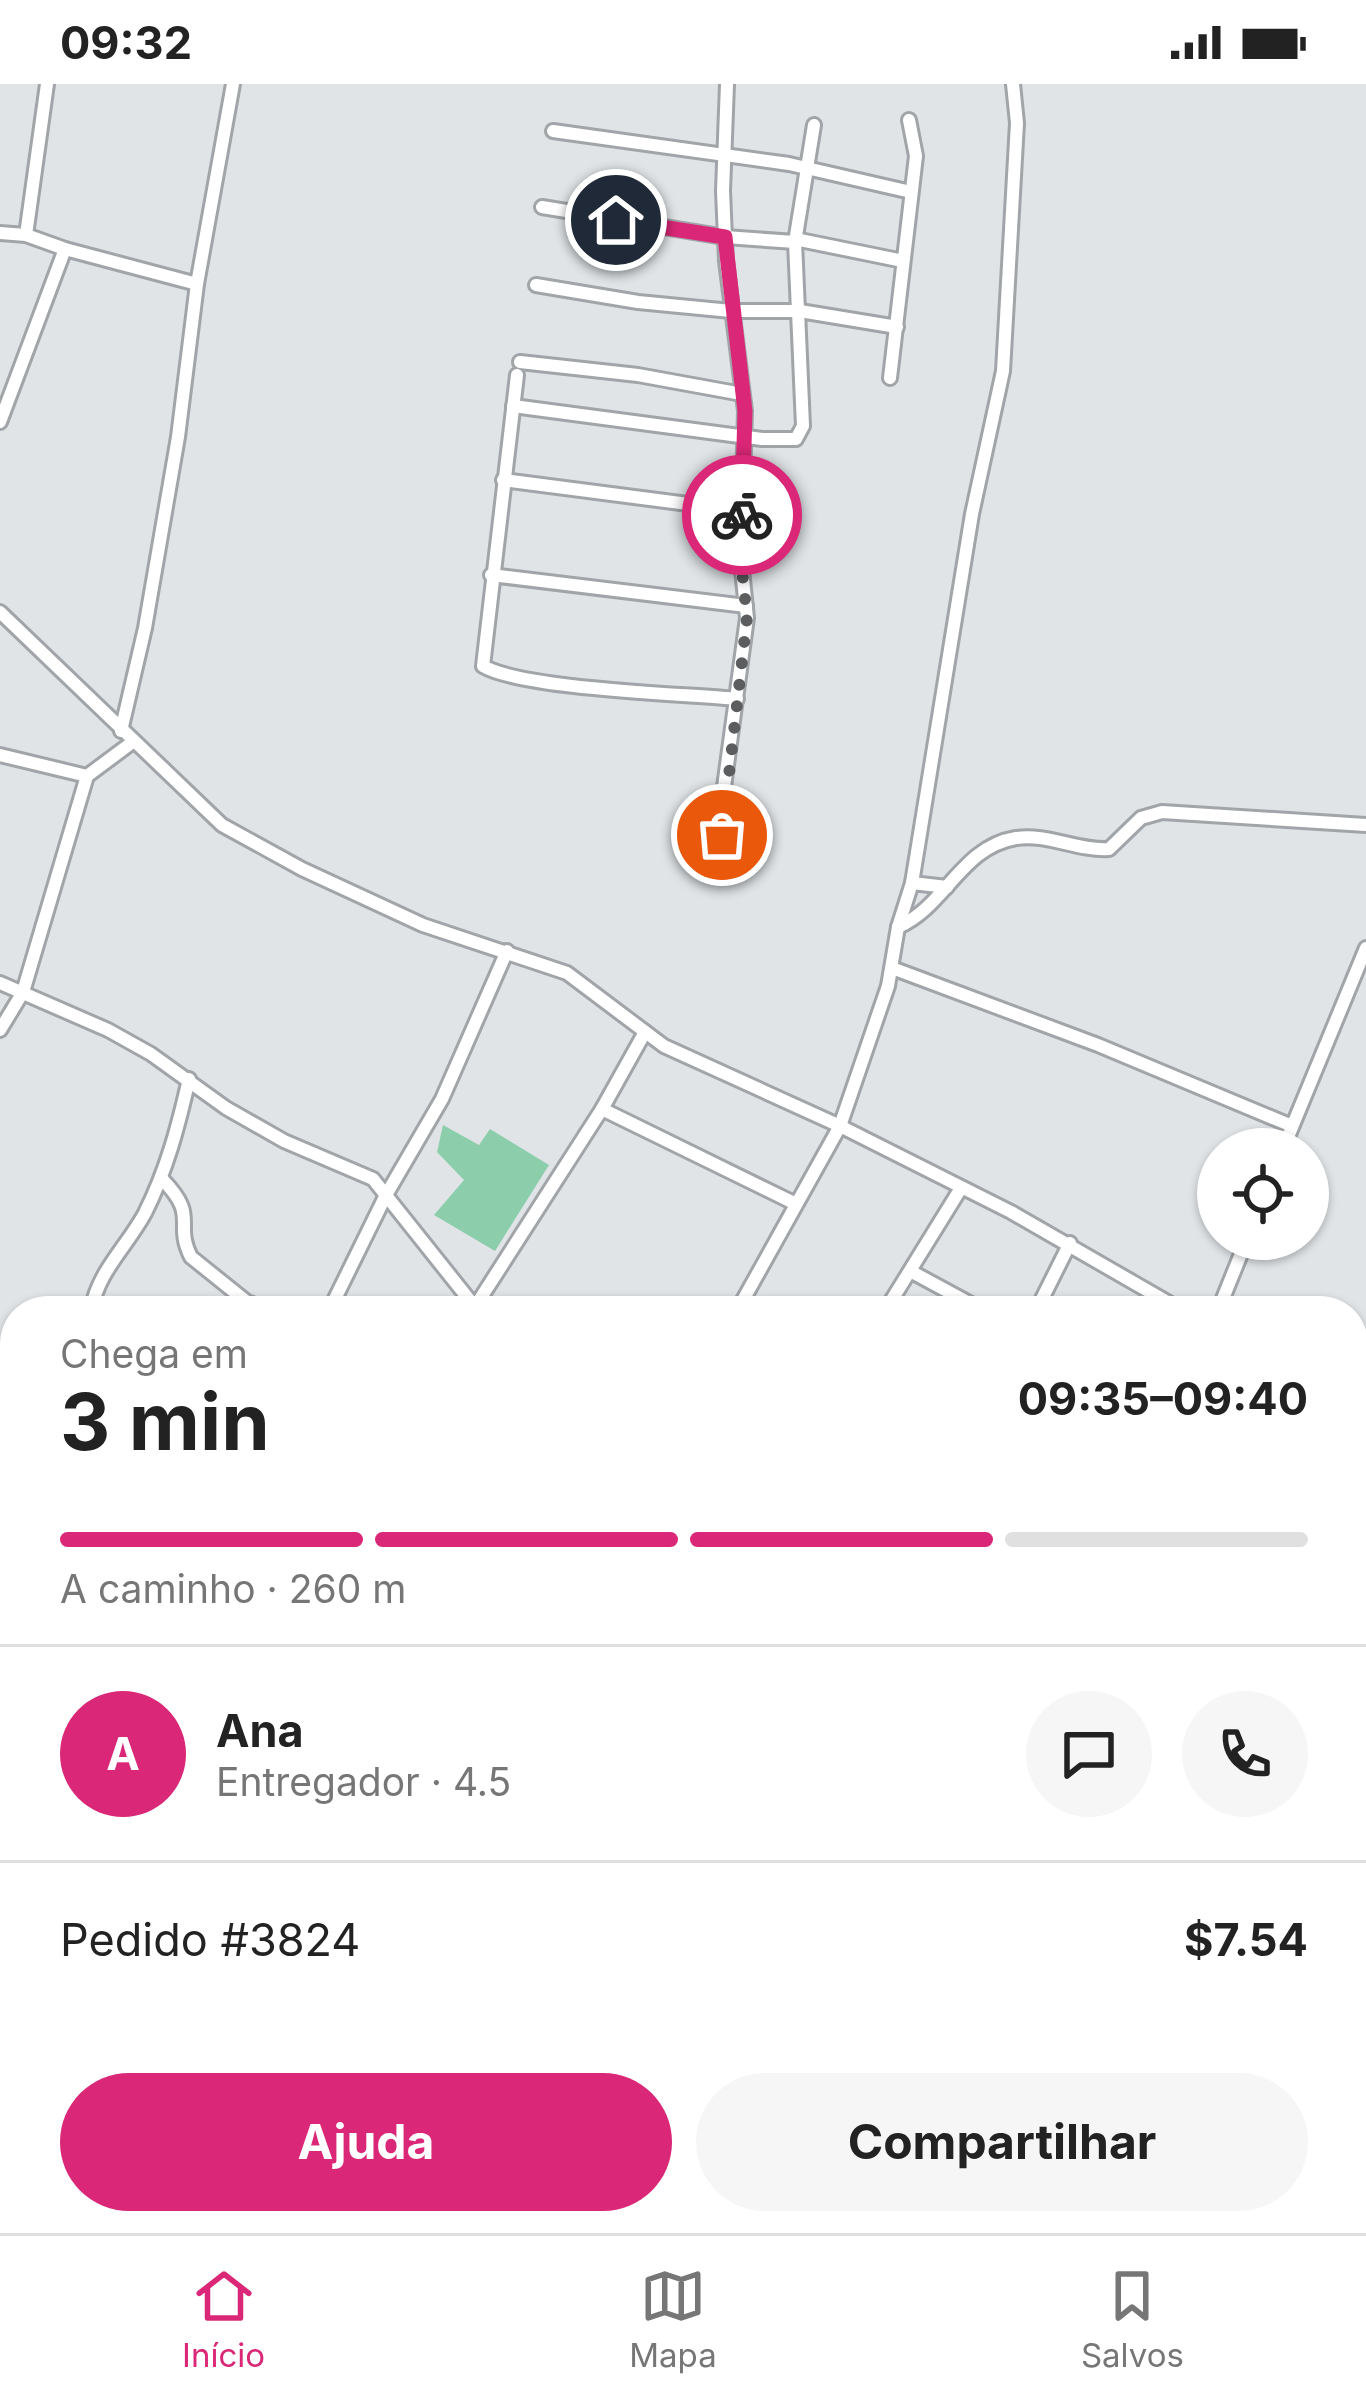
<!DOCTYPE html>
<html lang="pt">
<meta charset="utf-8">
<style>
:root{--surface:#fff;--page:#f6f6f6;--text:#222;--muted:#767676;--line:#e0e0e0;--accent:#db2777}
body{margin:0;font-family:Inter,sans-serif;background:var(--page);color:var(--text);height:100vh;display:flex;flex-direction:column;font-size:45px;white-space:nowrap}
*{box-sizing:border-box;margin:0}
p{font-size:39px;color:var(--muted)}
.icon{flex:none;width:66px;height:66px;fill:none;stroke:currentColor;stroke-width:2;stroke-linecap:round;stroke-linejoin:round}
.map{position:relative;flex:1;overflow:hidden}
.side{position:absolute;left:0px;top:1212px;width:1368px;height:939px;display:flex;flex-direction:column;background:var(--surface);border-radius:48px 48px 0 0;box-shadow:0 3px 9px #0004}
.side>*{flex:none}
.tools{position:absolute;left:1197px;top:1044px;display:grid;gap:24px}
.tools a{display:grid;place-items:center;width:132px;height:132px;border-radius:50%;background:var(--surface);box-shadow:0 3px 9px #0004;font-size:60px}
.pin{position:absolute;display:grid;place-items:center;width:102px;height:102px;color:#fff;margin:-51px;border:6px solid #fff;border-radius:50%;box-shadow:0 3px 12px #0007}
.courier{position:absolute;display:grid;place-items:center;width:120px;height:120px;margin:-60px;border:9px solid #db2777;border-radius:50%;background:#fff;color:#222;box-shadow:0 3px 15px #0007}
.head em{font-style:normal;font-weight:700}
.head div{display:flex;flex-direction:column-reverse}
.head{display:flex;align-items:center;justify-content:space-between;height:204px;padding:0 60px}
h1{font-size:78px;font-weight:700;line-height:90px}
.bar{display:grid;grid-template-columns:repeat(4,1fr);gap:18px 12px;align-content:center;height:144px;padding:0 60px}
.bar i{height:15px;border-radius:9px;background:var(--line)}
.bar .current{background:var(--accent)}
.bar p{grid-column:span 4}
.line{display:flex;align-items:center;gap:30px;padding:0 60px;border-top:3px solid var(--line)}
.line div{flex:1}
.round{display:grid;place-items:center;flex:none;width:126px;height:126px;border-radius:63px;background:var(--page)}
.action{display:flex;gap:24px;margin-top:auto;padding:24px 60px}
.action a{flex:1;height:138px;border-radius:72px;background:var(--accent);color:#fff;font-size:48px;font-weight:700;line-height:138px;text-align:center}
.action a+a{background:var(--page);color:var(--text)}
.status{display:flex;justify-content:space-between;align-items:center;height:84px;padding:0 60px;background:var(--surface);direction:ltr}
.status svg{height:33px;fill:currentColor}
.tab-bar{display:flex;justify-content:space-around;align-items:center;height:168px;border-top:3px solid var(--line);background:var(--surface);font-size:33px;color:var(--muted)}
.tab-bar a{display:grid;justify-items:center;gap:6px}
.tab-bar .current{color:var(--accent)}
.map>svg:first-child{display:block}
.green{fill:#8ccdac}
.lines{fill:none;stroke-linecap:round;stroke-linejoin:round}
.minor-casing{stroke:#a1a5a9;stroke-width:18}
.minor{stroke:#fff;stroke-width:12}
.done{stroke:#5b5d5f;stroke-width:12;stroke-dasharray:0 21.6}
.route{stroke:#db2777;stroke-width:15}
</style>
<div class="status"><b>09:32</b><svg viewBox="0 0 49 12"><path d="M0 12V9h3v3zM5 12V6h3v6zM10 12V3h3v9zM15 12V0h3v12zM26 1h20v11H26zM47 4h2v5h-2z"/></svg></div>
<div class="map">
<svg width="1366" height="2149" viewBox="0 0 1366 2149">
<rect width="100%" height="100%" fill="#e0e4e7"/>
<!-- green -->
<polygon class="green" points="443,1041 479,1061 490,1045 549,1081 495,1167 434,1131 464,1096 437,1068"/>
<g class="lines">
<defs>
<g id="minor">
<polyline points="553,47 789,80 911,108"/>
<polyline points="542,123 725,153 795,158"/>
<polyline points="0,149 26,151 65,165 197,200"/>
<polyline points="26,151 47,0"/>
<polyline points="795,155 903,177"/>
<polyline points="536,201 638,218 731,227 800,227 897,243"/>
<polyline points="520,278 638,291 742,310"/>
<path d="M517 291 483 582C522 605 684 610 737 615"/>
<polyline points="890,294 916,72 909,36"/>
<polyline points="513,322 762,355 796,355 803,342 795,158 814,41"/>
<polyline points="0,338 65,165"/>
<polyline points="503,396 742,427"/>
<polyline points="491,491 746,522"/>
<polyline points="0,528 222,741 302,785 423,841 567,889 664,962 840,1042 1011,1128 1183,1227"/>
<polyline points="121,647 145,544 178,353 197,200 233,0"/>
<polyline points="0,671 87,692 134,657"/>
<polyline points="722,751 721,725 747,534 741,476 745,327 726,177 723,107 727,0"/>
<polyline points="912,799 947,803"/>
<path d="M898 843C946 822 961 763 1016 754 1047 749 1077 767 1109 765L1141 734 1162 728 1366 741"/>
<polyline points="892,884 1098,961 1292,1042"/>
<polyline points="0,899 108,946 151,970 226,1024 284,1057 373,1095 475,1223"/>
<polyline points="0,946 23,908 87,692"/>
<polyline points="602,1025 794,1119"/>
<polyline points="1283,1065 1366,864"/>
<path d="M162 1095C200 1134 173 1137 191 1173L247 1218 271 1227"/>
<polyline points="912,1188 984,1227"/>
<polyline points="744,1216 762,1227"/>
<polyline points="473,1226 602,1025 645,948"/>
<path d="M91 1227C98 1187 126 1164 145 1129 167 1085 178 1043 189 995"/>
<polyline points="329,1227 386,1111 442,1015 507,867"/>
<polyline points="737,1227 840,1042 888,902 898,843 912,799 972,430 1003,287 1017,39 1013,0"/>
<polyline points="885,1227 961,1104"/>
<polyline points="1036,1227 1070,1159"/>
<polyline points="1218,1227 1247,1155"/>
<polyline points="1353,1323 1366,1331"/>
<polyline points="0,1427 15,1406"/>
<polyline points="0,1444 15,1454"/>
<polyline points="1353,1480 1366,1456"/>
<polyline points="0,1494 15,1472"/>
<polyline points="0,1759 15,1737"/>
<polyline points="1353,1761 1366,1760"/>
<polyline points="1353,1841 1366,1830"/>
<path d="M1353 1871C1366 1897 1363 1918 1353 1945"/>
<polyline points="0,1967 15,1946"/>
<polyline points="1353,2005 1366,2012"/>
<polyline points="3,2126 24,2149"/>
<polyline points="818,2136 828,2149"/>
<polyline points="951,2136 958,2149"/>
<polyline points="1235,2136 1255,2149"/>
<polyline points="630,2149 666,2136"/>
<polyline points="1109,2149 1111,2136"/>
<polyline points="1287,2149 1293,2136"/>
<polyline points="1364,2149 1366,2146"/>
</g>
</defs>
<!-- minor casing -->
<use href="#minor" class="minor-casing"/>
<!-- minor -->
<use href="#minor" class="minor"/>
</g>
<g class="lines">
<!-- done -->
<polyline class="done" points="722,751 747,534 741,476 742,431"/>
<!-- route -->
<polyline class="route" points="616,136 725,153 745,327 742,431"/>
</g>
</svg>
<div class="tools">
<a><svg class="icon" aria-label="locate" viewBox="0 0 24 24"><circle cx="12" cy="12" r="6"/><path d="M12 2v4M12 18v4M2 12h4M18 12h4"/></svg></a>
</div>
<div class="pin" style="left:722px;top:751px;background:#ea580c"><svg class="icon" aria-label="bag" viewBox="0 0 24 24"><path d="M5 8h14l-1 12H6zM9 8a3 3 0 0 1 6 0"/></svg></div>
<div class="pin" style="left:616px;top:136px;background:#1f2937"><svg class="icon" aria-label="home" viewBox="0 0 24 24"><path d="M3 11l9-7 9 7M6 9v11h12V9"/></svg></div>
<div class="courier" style="left:742px;top:431px"><svg class="icon" aria-label="bike" viewBox="0 0 24 24"><circle cx="6" cy="16" r="4"/><circle cx="18" cy="16" r="4"/><path d="M6 16l4-8h5l3 8M10 8l3 8H6M13 5h3"/></svg></div>
<section class="side">
<div class="head"><div><h1>3 min</h1><p>Chega em</p></div><em>09:35–09:40</em></div>
<div class="bar"><i class="current"></i><i class="current"></i><i class="current"></i><i></i><p>A caminho · 260 m</p></div>
<div class="line" style="height:216px"><b class="round" style="background:var(--accent);color:#fff">A</b><div><b>Ana</b><p>Entregador · 4.5</p></div><a class="round"><svg class="icon" aria-label="chat" viewBox="0 0 24 24"><path d="M4 5h16v11H9l-5 4z"/></svg></a><a class="round"><svg class="icon" aria-label="phone" viewBox="0 0 24 24"><path d="M5 4h4l2 5-3 2q2 4 5 5l2-3 5 2v4C11 20 4 13 5 4z"/></svg></a></div>
<div class="line" style="height:156px"><div>Pedido #3824</div><b>$7.54</b></div>
<div class="action"><a>Ajuda</a><a>Compartilhar</a></div>
</section>
</div>
<nav class="tab-bar">
<a class="current"><svg class="icon" aria-label="home" viewBox="0 0 24 24"><path d="M3 11l9-7 9 7M6 9v11h12V9"/></svg>Início</a>
<a><svg class="icon" aria-label="map" viewBox="0 0 24 24"><path d="M3 6l6-2 6 2 6-2v14l-6 2-6-2-6 2zM9 4v14M15 6v14"/></svg>Mapa</a>
<a><svg class="icon" aria-label="saved" viewBox="0 0 24 24"><path d="M7 4h10v16l-5-4-5 4z"/></svg>Salvos</a>
</nav>
